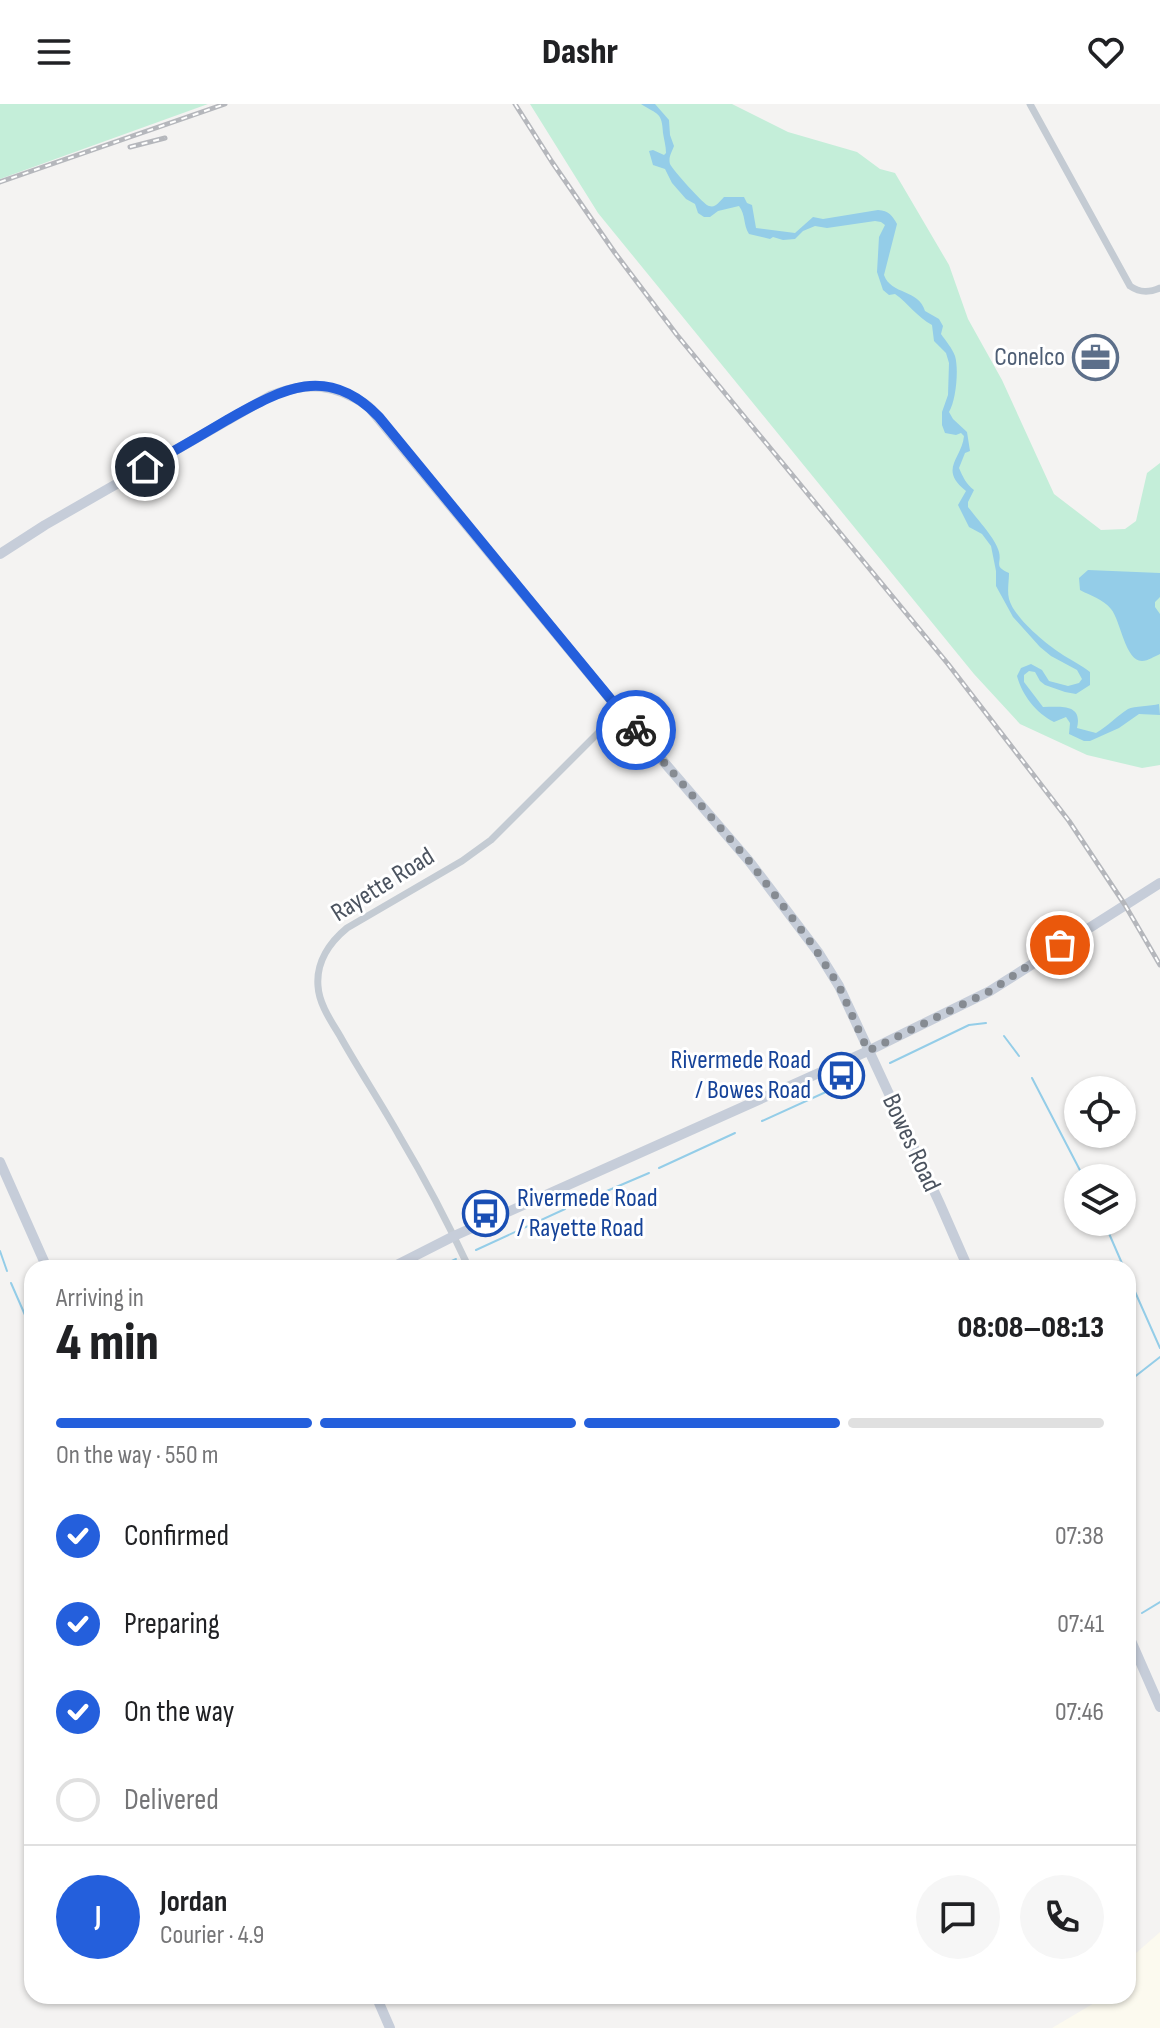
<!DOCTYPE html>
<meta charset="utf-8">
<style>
:root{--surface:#fff;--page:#f6f6f6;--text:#202124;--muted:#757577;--line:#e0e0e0;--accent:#245fdc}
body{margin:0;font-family:"Sofia Sans Condensed",sans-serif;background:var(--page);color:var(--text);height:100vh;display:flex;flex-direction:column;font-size:30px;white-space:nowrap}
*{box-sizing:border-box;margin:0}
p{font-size:26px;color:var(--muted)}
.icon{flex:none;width:44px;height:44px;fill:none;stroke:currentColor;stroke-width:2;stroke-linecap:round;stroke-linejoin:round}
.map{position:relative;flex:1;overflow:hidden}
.panel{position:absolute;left:24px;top:1156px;width:1112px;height:744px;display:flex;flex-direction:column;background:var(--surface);border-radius:24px;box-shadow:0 2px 6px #0004}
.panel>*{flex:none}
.fabs{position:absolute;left:1064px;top:972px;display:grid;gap:16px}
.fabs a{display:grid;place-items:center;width:72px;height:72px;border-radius:50%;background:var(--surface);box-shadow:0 2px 6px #0004;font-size:40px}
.pin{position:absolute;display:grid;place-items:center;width:68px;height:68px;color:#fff;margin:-34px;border:4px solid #fff;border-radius:50%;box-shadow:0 2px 8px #0007}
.courier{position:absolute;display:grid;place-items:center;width:80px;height:80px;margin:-40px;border:6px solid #245fdc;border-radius:50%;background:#fff;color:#222;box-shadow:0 2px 10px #0007}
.head em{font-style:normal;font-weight:800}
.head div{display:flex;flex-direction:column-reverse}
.head{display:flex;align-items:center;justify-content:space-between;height:136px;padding:0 32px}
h1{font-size:52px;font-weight:800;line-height:60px}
.bar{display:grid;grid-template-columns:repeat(4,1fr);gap:12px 8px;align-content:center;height:96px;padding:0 32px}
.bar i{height:10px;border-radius:6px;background:var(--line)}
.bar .selected{background:var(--accent)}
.bar p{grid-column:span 4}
.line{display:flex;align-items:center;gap:20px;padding:0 32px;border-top:2px solid var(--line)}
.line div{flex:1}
.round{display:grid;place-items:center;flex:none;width:84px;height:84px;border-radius:42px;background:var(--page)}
ol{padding:0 32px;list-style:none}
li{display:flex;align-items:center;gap:24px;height:88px}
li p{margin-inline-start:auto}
li .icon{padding:8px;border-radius:50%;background:var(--accent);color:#fff;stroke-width:4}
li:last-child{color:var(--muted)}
li i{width:44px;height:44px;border:4px solid var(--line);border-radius:50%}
header{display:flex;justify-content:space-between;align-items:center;height:104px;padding:0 32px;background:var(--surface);font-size:36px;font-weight:800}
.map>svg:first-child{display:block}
.commercial{fill:#fcfaef}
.green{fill:#c4eed9}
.water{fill:#94cde8}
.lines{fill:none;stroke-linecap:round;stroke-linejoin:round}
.stream{stroke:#94cde8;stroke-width:2}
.street{stroke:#c4cbd3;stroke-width:7}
.secondary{stroke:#c6cdd9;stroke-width:10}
.rail-casing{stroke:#b5b7bc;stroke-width:5}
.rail{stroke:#fff;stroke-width:2;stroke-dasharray:6;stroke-linecap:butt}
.done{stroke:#868b92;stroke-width:8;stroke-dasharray:0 14.4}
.route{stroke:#245fdc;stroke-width:10}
.labels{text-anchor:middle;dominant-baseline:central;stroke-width:6;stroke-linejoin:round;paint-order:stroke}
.service-label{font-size:26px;fill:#4e5e75;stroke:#fff;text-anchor:end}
.street-label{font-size:26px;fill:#4b535f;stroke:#fff}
.transit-label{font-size:26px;fill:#164399;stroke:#fff;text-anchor:end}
</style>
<header><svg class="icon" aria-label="menu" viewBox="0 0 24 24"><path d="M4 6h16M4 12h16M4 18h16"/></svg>Dashr<svg class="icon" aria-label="heart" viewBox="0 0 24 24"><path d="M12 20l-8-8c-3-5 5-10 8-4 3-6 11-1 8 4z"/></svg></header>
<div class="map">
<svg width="1160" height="1924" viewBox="0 0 1160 1924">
<rect width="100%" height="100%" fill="#f4f3f2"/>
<!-- commercial -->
<polygon class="commercial" points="1160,1828 1160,1924 1052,1924 1106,1892 1128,1892 1128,1879 1131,1877 1128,1872 1128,1856"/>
<!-- green -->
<g class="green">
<polygon points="0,0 208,0 0,75"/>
<polygon points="530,0 732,0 788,28 857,48 880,65 895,69 949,161 968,215 1002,276 1054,390 1101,426 1125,425 1136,417 1147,369 1160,359 1160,661 1142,664 1087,651 1020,620 974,570 598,109"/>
</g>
<!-- water -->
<g class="water">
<path d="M641 0H655L669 16 670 31 674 42C672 48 668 53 670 60 672 65 705 102 709 102 716 104 719 98 724 93H744L747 99 752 101 756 124 795 129 813 113 823 115 878 106C889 107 892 111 897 120L884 171C891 191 919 185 925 207L939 215 943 222 941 230C946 237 952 244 955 252 959 265 956 297 949 308L953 315 967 328 970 347 965 349 959 364C963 373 966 380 974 386L968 398V403C977 415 996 435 999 448 1002 460 993 462 1009 469 1009 477 1007 487 1009 495 1014 514 1047 541 1063 551 1073 557 1081 561 1090 568V581L1076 590 1065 588 1045 581 1040 577 1035 568 1029 567 1024 571V578L1043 603C1060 603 1083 599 1077 624L1096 629C1108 622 1117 612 1128 605 1134 602 1151 602 1159 600L1160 611 1139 610 1119 624 1090 637H1084L1069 630 1070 619 1066 613 1054 618C1036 609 1022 591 1017 572L1021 564 1031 560 1042 566 1049 577 1068 582 1079 579 1082 575 1077 566 1051 552 1040 543 1013 513 996 482V467L991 442 982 430 969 423 958 401 966 387C938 365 962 355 964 332L961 329 956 331 945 329 942 321V308L948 291 949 259 946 249 934 237 932 221C917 213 908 199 895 190L889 191 883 186 877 168 879 133 885 121 881 118 875 117 827 124 815 122 803 127 795 135 783 136 773 133 770 135 749 130C743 121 746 111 739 102L718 107 710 113H704L698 109 695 100 686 95 672 79 665 65 653 61 649 47 653 46 664 51 666 49C666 42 664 36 663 29 662 8 658 11 641 0Z"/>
<path d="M1088 466 1160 469V493L1155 498V503L1160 510V550C1155 552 1148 557 1142 557 1125 557 1121 517 1111 505 1103 495 1091 492 1080 486L1079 474Z"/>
</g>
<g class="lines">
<!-- stream -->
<g class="stream">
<polyline points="1004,932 1019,952"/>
<polyline points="890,959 969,921 986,919"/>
<polyline points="1032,974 1084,1074"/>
<polyline points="762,1017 861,972"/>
<polyline points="659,1064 735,1029"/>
<polyline points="574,1101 649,1069"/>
<polyline points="1104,1118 1124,1164"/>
<polyline points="476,1146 565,1105"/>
<polyline points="0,1147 7,1167"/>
<polyline points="437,1164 456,1155"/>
<polyline points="1128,1172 1160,1244"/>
<polyline points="11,1179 32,1227"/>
<polyline points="1128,1278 1160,1253"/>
<polyline points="1142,1509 1160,1498"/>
</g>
<!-- street -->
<g class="street">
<path d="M1030 0 1130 182C1140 189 1149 189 1160 184"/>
<path d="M469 1164C448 1119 425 1075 400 1033 381 999 359 966 340 932 331 917 319 900 318 882 316 858 330 838 347 824L462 757 491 736 620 607"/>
</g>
<!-- secondary -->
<g class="secondary">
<path d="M0 450 45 421 270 292C307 277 335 279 368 302L620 607 749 757 818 848 839 882 940 1100 968 1164"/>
<polyline points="0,1058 47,1164"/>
<polyline points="391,1164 454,1132 868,947 990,887 1160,779"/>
<polyline points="1128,1530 1160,1603"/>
<polyline points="376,1892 390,1924"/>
</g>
<defs>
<g id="rail">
<polyline points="515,0 552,58 615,149 677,231 948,560 1069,717 1125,801 1160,861"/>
<polyline points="130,43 165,34"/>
<polyline points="0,78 225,0"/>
</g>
</defs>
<!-- rail casing -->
<use href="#rail" class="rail-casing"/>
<!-- rail -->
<use href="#rail" class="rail"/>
</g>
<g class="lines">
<!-- done -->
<polyline class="done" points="636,626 749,757 812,840 839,882 868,947 990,887 1060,841"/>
<!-- route -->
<path class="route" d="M145 363C173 348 200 332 227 316 282 285 327 259 379 313L636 626"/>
</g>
<!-- icons -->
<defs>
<symbol id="office-ring" viewBox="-11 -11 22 22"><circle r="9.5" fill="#fff" stroke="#5c6f8a" stroke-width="1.5"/><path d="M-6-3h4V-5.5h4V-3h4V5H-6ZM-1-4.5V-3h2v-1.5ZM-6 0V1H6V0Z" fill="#5c6f8a"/></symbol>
<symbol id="bus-ring" viewBox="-11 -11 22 22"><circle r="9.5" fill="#fff" stroke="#1a4fb4" stroke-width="1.5"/><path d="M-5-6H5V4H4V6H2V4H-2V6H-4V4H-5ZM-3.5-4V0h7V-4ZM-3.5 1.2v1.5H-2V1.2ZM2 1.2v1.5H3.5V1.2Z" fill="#1a4fb4"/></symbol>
</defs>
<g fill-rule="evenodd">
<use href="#office-ring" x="1070" y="228" width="51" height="51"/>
<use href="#bus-ring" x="816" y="946" width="51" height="51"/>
<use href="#bus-ring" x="460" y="1084" width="51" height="51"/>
</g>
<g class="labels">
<!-- service labels -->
<g class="service-label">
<text x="1065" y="253">Conelco</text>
</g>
<!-- street labels -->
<g class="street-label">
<text transform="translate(383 781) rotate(-32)">Rayette Road</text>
<text transform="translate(911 1039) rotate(65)">Bowes Road</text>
</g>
<!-- transit labels -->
<g class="transit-label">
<text x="811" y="956">Rivermede Road<tspan x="811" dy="30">/ Bowes Road</tspan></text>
<text x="517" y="1094" text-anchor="start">Rivermede Road<tspan x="517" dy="30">/ Rayette Road</tspan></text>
</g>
</g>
</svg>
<div class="fabs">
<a><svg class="icon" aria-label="locate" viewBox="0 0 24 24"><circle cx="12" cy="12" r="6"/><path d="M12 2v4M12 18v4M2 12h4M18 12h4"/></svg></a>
<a><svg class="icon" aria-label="layers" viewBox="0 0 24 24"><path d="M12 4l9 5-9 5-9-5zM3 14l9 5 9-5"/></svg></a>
</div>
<div class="pin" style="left:1060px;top:841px;background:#ea580c"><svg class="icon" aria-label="bag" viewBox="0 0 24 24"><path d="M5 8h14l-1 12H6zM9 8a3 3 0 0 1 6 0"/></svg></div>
<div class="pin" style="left:145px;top:363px;background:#1f2937"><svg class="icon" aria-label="home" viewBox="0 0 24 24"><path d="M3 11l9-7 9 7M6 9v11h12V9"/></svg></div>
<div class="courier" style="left:636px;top:626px"><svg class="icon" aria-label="bike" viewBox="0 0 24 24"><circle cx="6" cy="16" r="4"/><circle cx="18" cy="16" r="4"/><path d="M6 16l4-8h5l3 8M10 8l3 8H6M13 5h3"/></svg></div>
<section class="panel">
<div class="head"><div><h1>4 min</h1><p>Arriving in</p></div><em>08:08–08:13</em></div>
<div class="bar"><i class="selected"></i><i class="selected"></i><i class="selected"></i><i></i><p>On the way · 550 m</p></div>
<ol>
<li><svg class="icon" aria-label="check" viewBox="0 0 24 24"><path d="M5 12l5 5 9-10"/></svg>Confirmed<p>07:38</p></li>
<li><svg class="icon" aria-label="check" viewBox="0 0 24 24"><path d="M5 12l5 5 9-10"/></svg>Preparing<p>07:41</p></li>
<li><svg class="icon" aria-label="check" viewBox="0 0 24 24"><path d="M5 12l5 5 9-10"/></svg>On the way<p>07:46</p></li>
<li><i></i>Delivered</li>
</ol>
<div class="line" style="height:144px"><b class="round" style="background:var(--accent);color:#fff">J</b><div><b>Jordan</b><p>Courier · 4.9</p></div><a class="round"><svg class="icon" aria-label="chat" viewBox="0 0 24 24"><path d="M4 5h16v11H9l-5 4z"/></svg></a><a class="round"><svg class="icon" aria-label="phone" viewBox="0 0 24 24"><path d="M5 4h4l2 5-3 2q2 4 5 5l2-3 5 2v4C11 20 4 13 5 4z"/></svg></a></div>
</section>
</div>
